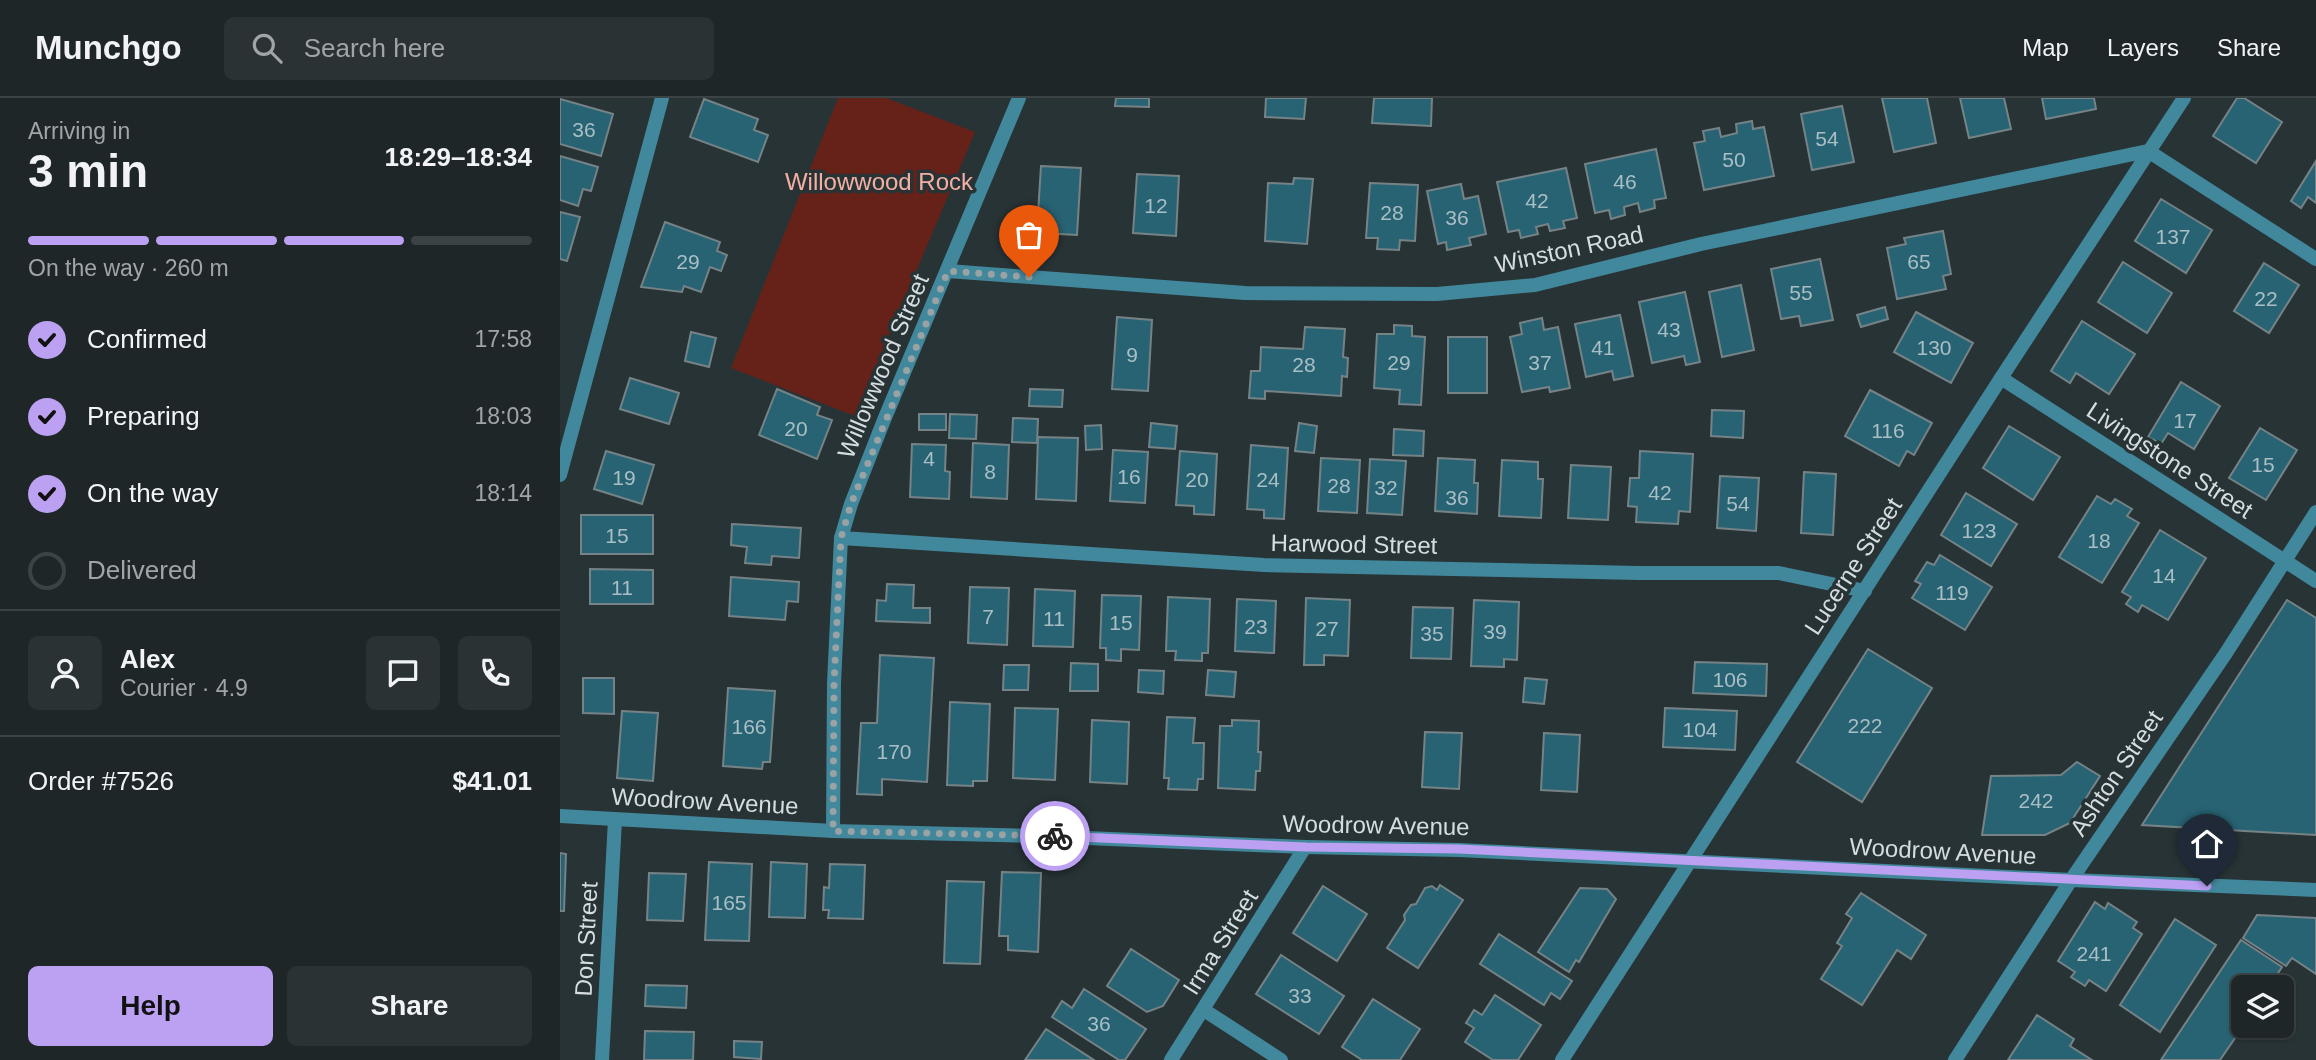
<!DOCTYPE html>
<meta charset="utf-8">
<style>
:root{--surface:#1e2628;--page:#2b3234;--text:#f1f3f6;--muted:#a1a5a8;--line:#3c4345;--accent:#bca0f2}
body{margin:0;font-family:Arial,sans-serif;background:var(--page);color:var(--text);height:100vh;display:flex;flex-direction:column;font-size:26px;white-space:nowrap}
*{box-sizing:border-box;margin:0}
p{font-size:23px;color:var(--muted)}
.icon{flex:none;width:38px;height:38px;fill:none;stroke:currentColor;stroke-width:2;stroke-linecap:round;stroke-linejoin:round}
.map{position:relative;flex:1;overflow:hidden}
.side{display:flex;flex-direction:column;background:var(--surface);width:560px}
.side>*{flex:none}
.fabs{position:absolute;left:1671px;top:877px;display:grid;gap:14px}
.fabs a{display:grid;place-items:center;width:63px;height:63px;border-radius:10px;background:var(--surface);box-shadow:0 2px 5px #0004,0 0 0 2px var(--line);font-size:35px}
.pin{position:absolute;display:grid;place-items:center;width:60px;height:60px;color:#fff;margin:-72px -30px;border-radius:50% 50% 50% 0;rotate:-45deg;box-shadow:0 0 7px #0007}
.pin .icon{rotate:45deg}
.courier{position:absolute;display:grid;place-items:center;width:70px;height:70px;margin:-35px;border:5px solid #bca0f2;border-radius:50%;background:#fff;color:#222;box-shadow:0 2px 9px #0007}
.summary em{font-style:normal;font-weight:600}
.summary div{display:flex;flex-direction:column-reverse}
.summary{display:flex;align-items:center;justify-content:space-between;height:119px;padding:0 28px}
h1{font-size:46px;font-weight:600;line-height:52px}
.bar{display:grid;grid-template-columns:repeat(4,1fr);gap:10px 7px;align-content:center;height:84px;padding:0 28px}
.bar i{height:9px;border-radius:5px;background:var(--line)}
.bar .on{background:var(--accent)}
.bar p{grid-column:span 4}
.line{display:flex;align-items:center;gap:18px;padding:0 28px;border-top:2px solid var(--line)}
.line div{flex:1}
.round{display:grid;place-items:center;flex:none;width:74px;height:74px;border-radius:10px;background:var(--page)}
ol{padding:0 28px;list-style:none}
li{display:flex;align-items:center;gap:21px;height:77px}
li p{margin-inline-start:auto}
li .icon{padding:7px;border-radius:50%;background:var(--accent);color:#111;stroke-width:4}
li:last-child{color:var(--muted)}
li i{width:38px;height:38px;border:4px solid var(--line);border-radius:50%}
.action{display:flex;gap:14px;margin-top:auto;padding:14px 28px}
.action a{flex:1;height:80px;border-radius:10px;background:var(--accent);color:#111;font-size:28px;font-weight:600;line-height:80px;text-align:center}
.action a+a{background:var(--page);color:var(--text)}
header{display:flex;align-items:center;gap:42px;box-sizing:border-box;height:98px;padding:0 35px;background:var(--surface);border-bottom:2px solid var(--line)}
header strong{font-size:33px}
nav{display:flex;gap:38px;margin-inline-start:auto;font-size:24px}
.search{width:490px;height:63px;background:var(--page);display:flex;align-items:center;gap:18px;box-sizing:border-box;padding:0 24px;border-radius:10px;color:var(--muted);font-size:26px}
main{display:flex;flex:1;min-height:0}
.map>svg:first-child{display:block}
.green{fill:#662219}
.building{fill:#286373;stroke:#758286;stroke-width:2}
.lines{fill:none;stroke-linecap:round;stroke-linejoin:round}
.minor{stroke:#42889c;stroke-width:14}
.tertiary{stroke:#42889c;stroke-width:14}
.done{stroke:#99a2a4;stroke-width:7;stroke-dasharray:0 12.6}
.route{stroke:#bca0f2;stroke-width:9}
.labels{text-anchor:middle;dominant-baseline:central;stroke-width:7;stroke-linejoin:round;paint-order:stroke}
.number-label{font-size:21px;fill:#aabec5}
.park-label{font-size:24px;fill:#f4afa3;stroke:#283336}
.street-label{font-size:24px;fill:#d6dde0;stroke:#283336}
</style>
<header>
<strong>Munchgo</strong>
<div class="search"><svg class="icon" aria-label="search" viewBox="0 0 24 24"><circle cx="10" cy="10" r="6"/><path d="M15 15l6 6"/></svg>Search here</div>
<nav><a>Map</a><a>Layers</a><a>Share</a></nav>
</header>
<main>
<section class="side">
<div class="summary"><div><h1>3 min</h1><p>Arriving in</p></div><em>18:29–18:34</em></div>
<div class="bar"><i class="on"></i><i class="on"></i><i class="on"></i><i></i><p>On the way · 260 m</p></div>
<ol>
<li><svg class="icon" aria-label="check" viewBox="0 0 24 24"><path d="M5 12l5 5 9-10"/></svg>Confirmed<p>17:58</p></li>
<li><svg class="icon" aria-label="check" viewBox="0 0 24 24"><path d="M5 12l5 5 9-10"/></svg>Preparing<p>18:03</p></li>
<li><svg class="icon" aria-label="check" viewBox="0 0 24 24"><path d="M5 12l5 5 9-10"/></svg>On the way<p>18:14</p></li>
<li><i></i>Delivered</li>
</ol>
<div class="line" style="height:126px"><a class="round"><svg class="icon" aria-label="person" viewBox="0 0 24 24"><circle cx="12" cy="8" r="4"/><path d="M4 21q1-7 8-7t8 7"/></svg></a><div><b>Alex</b><p>Courier · 4.9</p></div><a class="round"><svg class="icon" aria-label="chat" viewBox="0 0 24 24"><path d="M4 5h16v11H9l-5 4z"/></svg></a><a class="round"><svg class="icon" aria-label="phone" viewBox="0 0 24 24"><path d="M5 4h4l2 5-3 2q2 4 5 5l2-3 5 2v4C11 20 4 13 5 4z"/></svg></a></div>
<div class="line" style="height:91px"><div>Order #7526</div><b>$41.01</b></div>
<div class="action"><a>Help</a><a>Share</a></div>
</section>
<div class="map">
<svg width="1756" height="962" viewBox="0 0 1756 962">
<rect width="100%" height="100%" fill="#283336"/>
<!-- green -->
<polygon class="green" points="278,0 326,0 415,34 295,318 171,270"/>
<!-- building -->
<g class="building">
<polygon points="556,0 589,0 589,9 555,8"/>
<polygon points="706,0 746,0 744,21 705,19"/>
<polygon points="814,0 872,0 871,28 812,25"/>
<polygon points="1322,0 1367,0 1376,45 1334,54"/>
<polygon points="1400,0 1444,0 1451,31 1409,40"/>
<polygon points="1482,0 1534,0 1536,11 1486,21"/>
<polygon points="1677,0 1684,0 1722,24 1696,65 1653,38"/>
<polygon points="0,1 53,16 41,58 0,46"/>
<polygon points="144,1 198,21 194,32 208,37 198,64 130,39"/>
<polygon points="1282,8 1294,64 1252,72 1241,16"/>
<polygon points="1192,23 1193,31 1204,29 1214,78 1144,92 1134,45 1145,43 1143,33 1159,30 1161,39 1177,35 1176,26"/>
<polygon points="1096,51 1106,100 1094,102 1095,110 1080,114 1078,105 1064,109 1065,117 1051,121 1049,112 1035,115 1025,66"/>
<polygon points="0,58 38,69 31,93 23,91 18,108 0,102"/>
<polygon points="1756,63 1756,105 1748,99 1741,110 1731,103"/>
<polygon points="481,68 521,70 517,137 481,135 482,117 478,116"/>
<polygon points="1006,70 1017,120 1003,123 1005,130 990,133 988,126 976,129 978,136 961,140 959,132 948,134 937,84"/>
<polygon points="577,76 619,78 616,138 573,135"/>
<polygon points="734,80 753,81 747,146 705,143 708,85 733,86"/>
<polygon points="810,85 858,87 855,143 840,142 839,152 817,151 818,140 806,140"/>
<polygon points="901,86 904,101 918,98 926,136 909,140 911,147 887,152 886,144 878,146 867,93"/>
<polygon points="1601,101 1652,132 1626,175 1575,143"/>
<polygon points="0,114 20,119 7,163 0,161"/>
<polygon points="105,124 160,144 157,153 167,157 161,173 150,169 141,194 124,188 122,194 81,189"/>
<polygon points="1383,133 1391,176 1383,178 1386,191 1337,201 1327,150 1346,146 1344,140"/>
<polygon points="1260,161 1273,222 1241,228 1239,218 1221,221 1211,171"/>
<polygon points="1563,164 1612,195 1587,235 1538,204"/>
<polygon points="1704,165 1739,187 1709,235 1674,213"/>
<polygon points="1181,187 1194,252 1162,259 1149,194"/>
<polygon points="1125,194 1140,264 1126,267 1124,258 1092,265 1079,204"/>
<polygon points="1325,209 1328,221 1301,229 1297,217"/>
<polygon points="1356,214 1413,245 1391,285 1334,254"/>
<polygon points="1060,217 1073,278 1054,282 1052,273 1026,279 1015,226"/>
<polygon points="557,219 592,222 588,293 552,291"/>
<polygon points="982,220 984,232 998,229 1010,290 990,294 989,289 962,294 950,239 962,236 960,225"/>
<polygon points="1522,223 1575,256 1549,296 1516,275 1510,285 1491,273"/>
<polygon points="834,227 852,228 852,238 865,239 861,307 839,306 840,292 814,290 817,236 834,236"/>
<polygon points="745,229 785,231 783,259 788,260 787,279 782,278 781,298 705,293 705,301 689,300 691,273 700,273 701,249 743,251"/>
<polygon points="131,234 156,240 149,269 125,263"/>
<rect x="888" y="239" width="39" height="56"/>
<polygon points="70,280 119,295 109,326 60,311"/>
<polygon points="1621,284 1660,308 1634,351 1608,335 1601,346 1588,339"/>
<polygon points="217,291 260,309 257,317 272,322 257,361 199,337"/>
<polygon points="470,291 503,292 502,309 469,308"/>
<polygon points="1310,292 1372,325 1354,357 1347,353 1339,368 1285,338"/>
<polygon points="1152,312 1184,313 1183,340 1151,338"/>
<rect x="359" y="316" width="27" height="16"/>
<polygon points="390,316 417,317 416,341 389,340"/>
<polygon points="453,320 478,321 477,345 452,344"/>
<polygon points="591,325 617,328 615,351 589,349"/>
<polygon points="739,325 757,328 754,355 735,353"/>
<polygon points="541,327 542,351 526,352 525,328"/>
<polygon points="1449,328 1500,359 1473,402 1423,370"/>
<polygon points="1700,330 1737,352 1706,402 1669,380"/>
<polygon points="834,331 864,333 863,358 833,357"/>
<polygon points="478,339 518,340 516,403 476,401"/>
<polygon points="413,345 449,347 447,401 411,399"/>
<polygon points="352,346 386,347 385,373 390,374 389,401 350,399"/>
<polygon points="691,347 728,350 724,421 704,420 704,412 687,411"/>
<polygon points="553,352 588,354 585,405 550,403"/>
<polygon points="46,353 94,367 82,406 34,391"/>
<polygon points="620,353 657,356 654,417 634,416 634,408 616,407"/>
<polygon points="1080,353 1133,356 1130,414 1119,413 1118,426 1076,424 1077,409 1068,408 1070,380 1079,380"/>
<polygon points="761,360 800,362 797,415 758,413"/>
<polygon points="878,360 915,362 914,385 918,385 917,416 875,413"/>
<polygon points="810,361 846,363 842,417 807,415"/>
<polygon points="942,362 978,364 978,381 983,381 981,420 939,418"/>
<polygon points="1011,367 1051,369 1048,422 1008,420"/>
<polygon points="1244,374 1276,376 1273,437 1241,435"/>
<polygon points="1160,378 1199,380 1196,433 1157,430"/>
<polygon points="1406,395 1457,426 1431,468 1381,437"/>
<polygon points="1537,398 1551,406 1555,401 1572,411 1567,418 1579,425 1542,485 1499,459"/>
<rect x="21" y="417" width="72" height="39"/>
<polygon points="172,426 241,430 239,460 212,458 211,467 185,465 187,449 171,447"/>
<polygon points="1600,432 1646,460 1608,522 1582,507 1578,514 1566,506 1571,499 1562,494"/>
<polygon points="1380,457 1432,489 1405,532 1352,500 1361,486 1355,483 1367,464 1374,467"/>
<polygon points="30,471 93,472 93,506 30,506"/>
<polygon points="171,479 239,484 238,504 227,503 225,522 169,518"/>
<polygon points="327,486 354,487 353,510 370,510 370,525 316,523 317,502 326,503"/>
<polygon points="410,489 449,490 447,547 408,545"/>
<polygon points="475,491 515,493 513,549 473,548"/>
<polygon points="542,497 581,498 579,552 561,551 561,563 546,562 546,550 540,550"/>
<polygon points="608,499 650,501 648,555 642,555 642,563 615,562 616,553 606,553"/>
<polygon points="746,500 790,502 788,558 764,557 764,567 744,567"/>
<polygon points="677,501 716,503 714,555 675,553"/>
<polygon points="914,502 959,504 957,562 944,561 944,569 911,568"/>
<polygon points="1727,502 1756,520 1756,737 1582,727"/>
<polygon points="853,509 893,510 891,561 851,560"/>
<polygon points="1308,551 1372,590 1302,704 1237,664"/>
<polygon points="320,557 374,560 367,684 322,681 322,697 297,696 301,625 317,625"/>
<polygon points="1135,564 1207,566 1206,598 1133,595"/>
<polygon points="511,565 538,566 538,593 510,593"/>
<polygon points="444,567 469,567 468,592 443,592"/>
<polygon points="579,572 604,573 603,596 578,594"/>
<polygon points="648,572 676,574 674,599 646,597"/>
<polygon points="23,580 54,580 54,616 23,615"/>
<polygon points="965,580 987,582 984,606 963,604"/>
<polygon points="168,590 215,593 210,664 203,664 202,671 163,668"/>
<polygon points="390,604 430,606 427,683 413,683 413,688 387,687"/>
<polygon points="455,610 498,611 495,682 453,680"/>
<polygon points="1105,610 1177,613 1175,652 1103,649"/>
<polygon points="62,613 98,615 93,683 57,680"/>
<polygon points="607,619 635,620 633,645 644,645 643,681 638,681 637,692 608,691 609,680 604,680"/>
<polygon points="532,622 569,624 567,686 530,684"/>
<polygon points="672,622 699,623 698,654 701,654 700,673 696,673 695,692 658,690 660,628 672,628"/>
<polygon points="865,634 902,635 899,691 862,689"/>
<polygon points="984,635 1020,637 1017,694 981,692"/>
<polygon points="1517,664 1540,678 1510,725 1485,737 1422,737 1431,678 1501,677"/>
<polygon points="0,755 6,756 4,813 0,813"/>
<polygon points="149,764 192,766 189,843 145,842"/>
<polygon points="211,764 247,766 245,820 209,819"/>
<polygon points="270,766 305,767 303,821 268,820 269,812 263,812 264,789 269,790"/>
<polygon points="442,774 481,775 478,854 448,852 448,838 439,838"/>
<polygon points="89,775 126,776 123,823 87,822"/>
<polygon points="387,783 424,784 420,866 384,865"/>
<polygon points="880,787 903,802 858,870 827,850 845,822 844,817 851,807 856,806 865,790 872,788 877,792"/>
<polygon points="763,788 807,816 777,863 733,835"/>
<polygon points="1020,790 1047,791 1056,801 1019,864 1016,862 1009,874 978,854"/>
<polygon points="1301,795 1366,837 1351,861 1337,852 1302,907 1261,881 1282,848 1277,845 1292,820 1286,816"/>
<polygon points="1535,804 1545,811 1548,805 1577,824 1573,830 1582,836 1546,893 1529,882 1525,888 1511,879 1515,874 1498,863"/>
<polygon points="1697,817 1756,820 1756,876 1732,860 1726,868 1683,840"/>
<polygon points="1615,821 1656,847 1600,934 1560,907"/>
<polygon points="939,836 1012,883 1000,901 991,895 984,907 920,866"/>
<polygon points="1681,842 1722,869 1709,889 1684,889 1684,927 1660,962 1601,962"/>
<polygon points="571,851 619,882 603,908 587,914 547,888"/>
<polygon points="721,857 784,898 759,936 696,896"/>
<polygon points="86,887 127,888 126,910 85,908"/>
<polygon points="524,891 586,931 565,962 559,962 492,919 502,903 512,910"/>
<polygon points="935,897 981,927 958,962 933,962 905,944 914,930 906,925 914,912 922,917"/>
<polygon points="813,901 860,931 840,962 802,962 782,949"/>
<polygon points="1477,917 1514,941 1510,948 1532,962 1448,962"/>
<polygon points="486,931 534,962 465,962"/>
<polygon points="85,933 134,934 133,962 84,962"/>
<polygon points="174,943 202,944 201,961 174,959"/>
</g>
<g class="lines">
<!-- minor -->
<g class="minor">
<polyline points="388,173 685,195 877,196 975,187 1141,146 1588,53 1756,161"/>
<polyline points="1441,280 1756,483"/>
<polyline points="0,377 102,0"/>
<polyline points="281,440 704,467 1078,475 1219,475 1305,493"/>
<polyline points="273,733 274,585 281,440 291,406 324,322 459,0"/>
<polyline points="644,912 721,962"/>
<polyline points="42,962 55,722"/>
<polyline points="611,962 745,749"/>
<polyline points="1002,962 1441,280 1624,0"/>
<polyline points="1395,962 1511,782 1666,555 1756,414"/>
</g>
<!-- tertiary -->
<polyline class="tertiary" points="0,718 273,733 479,738 745,749 899,752 1511,782 1756,792"/>
</g>
<g class="lines">
<!-- done -->
<polyline class="done" points="469,179 388,173 291,406 281,440 274,585 273,733 495,738"/>
<!-- route -->
<polyline class="route" points="495,738 746,749 899,751 1647,788"/>
</g>
<g class="labels">
<!-- number labels -->
<g class="number-label">
<text x="24" y="31">36</text>
<text x="1267" y="40">54</text>
<text x="1174" y="61">50</text>
<text x="1065" y="83">46</text>
<text x="977" y="102">42</text>
<text x="596" y="107">12</text>
<text x="832" y="114">28</text>
<text x="897" y="119">36</text>
<text x="1613" y="138">137</text>
<text x="128" y="163">29</text>
<text x="1359" y="163">65</text>
<text x="1241" y="194">55</text>
<text x="1706" y="200">22</text>
<text x="1109" y="231">43</text>
<text x="1043" y="249">41</text>
<text x="1374" y="249">130</text>
<text x="572" y="256">9</text>
<text x="839" y="264">29</text>
<text x="980" y="264">37</text>
<text x="744" y="266">28</text>
<text x="1625" y="322">17</text>
<text x="236" y="330">20</text>
<text x="1328" y="332">116</text>
<text x="369" y="360">4</text>
<text x="1703" y="366">15</text>
<text x="430" y="373">8</text>
<text x="569" y="378">16</text>
<text x="64" y="379">19</text>
<text x="637" y="381">20</text>
<text x="708" y="381">24</text>
<text x="779" y="387">28</text>
<text x="826" y="389">32</text>
<text x="1100" y="394">42</text>
<text x="897" y="399">36</text>
<text x="1178" y="405">54</text>
<text x="1419" y="432">123</text>
<text x="57" y="437">15</text>
<text x="1539" y="442">18</text>
<text x="1604" y="477">14</text>
<text x="62" y="489">11</text>
<text x="1392" y="494">119</text>
<text x="428" y="518">7</text>
<text x="494" y="520">11</text>
<text x="561" y="524">15</text>
<text x="696" y="528">23</text>
<text x="767" y="530">27</text>
<text x="935" y="533">39</text>
<text x="872" y="535">35</text>
<text x="1170" y="581">106</text>
<text x="1305" y="627">222</text>
<text x="189" y="628">166</text>
<text x="1140" y="631">104</text>
<text x="334" y="653">170</text>
<text x="1476" y="702">242</text>
<text x="169" y="804">165</text>
<text x="1534" y="855">241</text>
<text x="740" y="897">33</text>
<text x="539" y="925">36</text>
</g>
<!-- park labels -->
<g class="park-label">
<text x="319" y="83">Willowwood Rock</text>
</g>
<!-- street labels -->
<g class="street-label">
<text transform="translate(1009 151) rotate(-12)">Winston Road</text>
<text transform="translate(323 268) rotate(-67)">Willowwood Street</text>
<text transform="translate(1610 362) rotate(33)">Livingstone Street</text>
<text transform="translate(794 446) rotate(1)">Harwood Street</text>
<text transform="translate(1293 468) rotate(-57)">Lucerne Street</text>
<text transform="translate(1556 675) rotate(-56)">Ashton Street</text>
<text transform="translate(145 703) rotate(3)">Woodrow Avenue</text>
<text transform="translate(816 727) rotate(1)">Woodrow Avenue</text>
<text transform="translate(1383 753) rotate(3)">Woodrow Avenue</text>
<text transform="translate(26 841) rotate(-87)">Don Street</text>
<text transform="translate(660 844) rotate(-58)">Irma Street</text>
</g>
</g>
</svg>
<div class="fabs">
<a><svg class="icon" aria-label="layers" viewBox="0 0 24 24"><path d="M12 4l9 5-9 5-9-5zM3 14l9 5 9-5"/></svg></a>
</div>
<div class="pin" style="left:469px;top:179px;background:#ea580c"><svg class="icon" aria-label="bag" viewBox="0 0 24 24"><path d="M5 8h14l-1 12H6zM9 8a3 3 0 0 1 6 0"/></svg></div>
<div class="pin" style="left:1647px;top:788px;background:#1f2937"><svg class="icon" aria-label="home" viewBox="0 0 24 24"><path d="M3 11l9-7 9 7M6 9v11h12V9"/></svg></div>
<div class="courier" style="left:495px;top:738px"><svg class="icon" aria-label="bike" viewBox="0 0 24 24"><circle cx="6" cy="16" r="4"/><circle cx="18" cy="16" r="4"/><path d="M6 16l4-8h5l3 8M10 8l3 8H6M13 5h3"/></svg></div>
</div>
</main>
